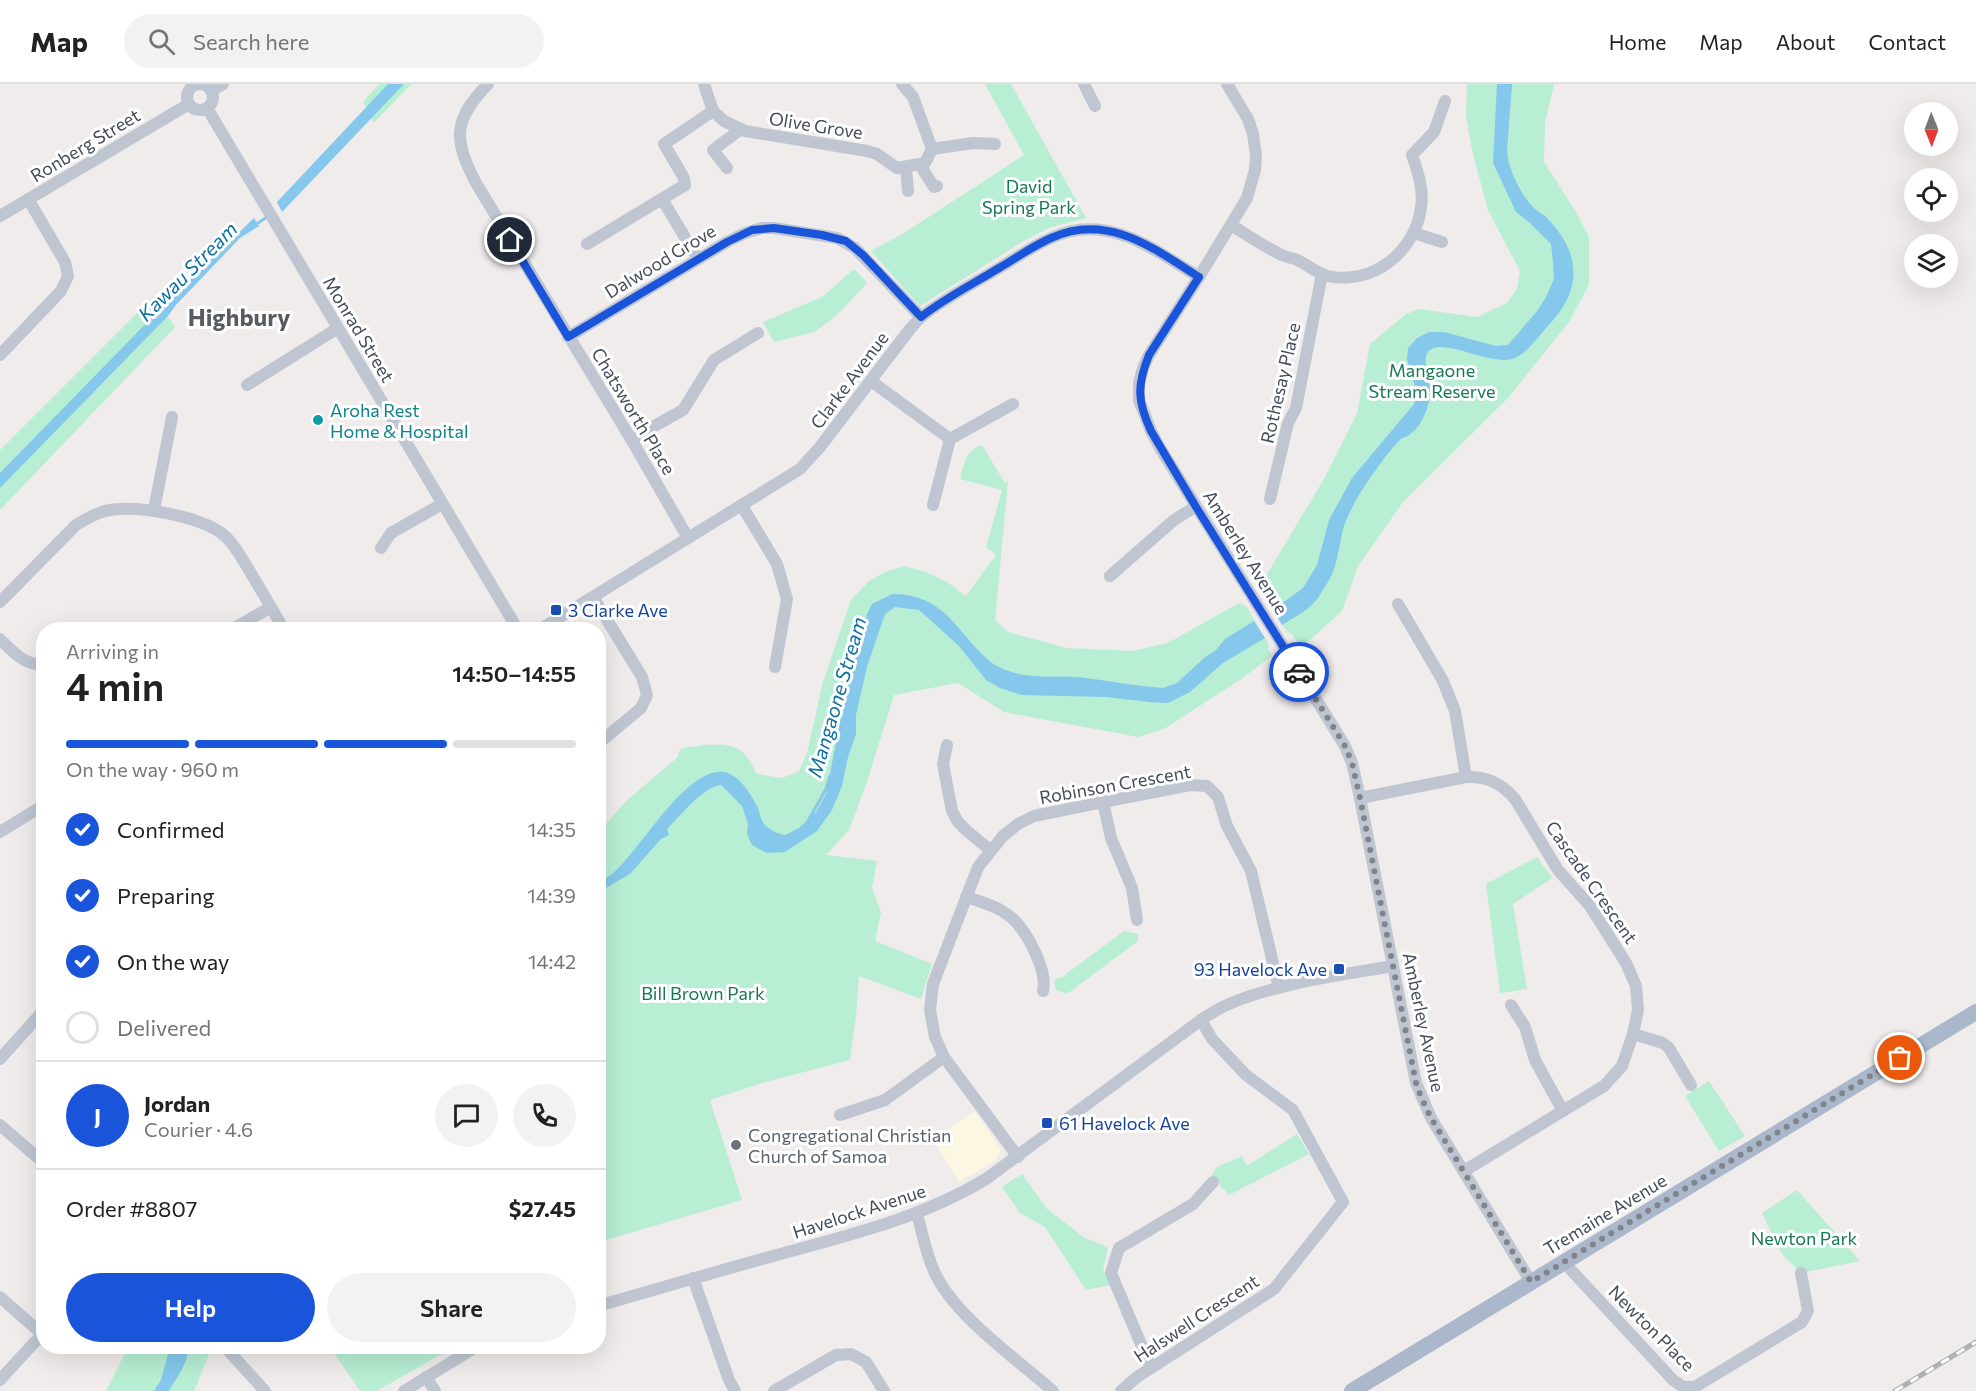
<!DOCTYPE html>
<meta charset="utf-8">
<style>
:root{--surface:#fff;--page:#f2f2f2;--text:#222;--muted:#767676;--line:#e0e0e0;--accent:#1954db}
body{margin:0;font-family:Commissioner,sans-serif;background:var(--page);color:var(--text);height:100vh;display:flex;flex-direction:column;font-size:22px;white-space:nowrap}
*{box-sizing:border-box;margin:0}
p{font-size:20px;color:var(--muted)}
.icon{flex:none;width:33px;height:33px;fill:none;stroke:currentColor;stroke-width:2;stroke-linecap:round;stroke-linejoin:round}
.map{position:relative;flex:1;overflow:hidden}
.panel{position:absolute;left:36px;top:538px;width:570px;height:732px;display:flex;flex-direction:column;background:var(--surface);border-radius:24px;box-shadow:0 6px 24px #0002}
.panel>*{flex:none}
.needle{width:39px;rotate:179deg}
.buttons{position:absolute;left:1904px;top:18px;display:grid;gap:12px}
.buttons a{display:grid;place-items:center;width:54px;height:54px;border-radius:50%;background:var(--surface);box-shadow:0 6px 24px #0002;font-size:30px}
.pin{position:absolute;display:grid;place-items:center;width:51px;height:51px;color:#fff;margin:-26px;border:3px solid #fff;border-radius:50%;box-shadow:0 2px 6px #0007}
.courier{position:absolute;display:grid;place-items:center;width:60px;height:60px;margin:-30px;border:4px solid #1954db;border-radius:50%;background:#fff;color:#222;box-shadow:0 2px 8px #0007}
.head em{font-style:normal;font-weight:600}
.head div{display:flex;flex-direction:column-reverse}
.head{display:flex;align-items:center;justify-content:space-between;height:102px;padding:0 30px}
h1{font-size:39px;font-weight:600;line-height:45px}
.bar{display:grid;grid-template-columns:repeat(4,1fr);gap:9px 6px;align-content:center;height:72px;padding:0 30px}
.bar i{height:8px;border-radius:4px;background:var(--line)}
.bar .on{background:var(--accent)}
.bar p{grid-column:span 4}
.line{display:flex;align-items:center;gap:15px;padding:0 30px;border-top:2px solid var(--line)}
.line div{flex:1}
.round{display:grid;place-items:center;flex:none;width:63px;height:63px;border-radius:32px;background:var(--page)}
ol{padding:0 30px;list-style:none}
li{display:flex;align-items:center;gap:18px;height:66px}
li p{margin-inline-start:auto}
li .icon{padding:6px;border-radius:50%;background:var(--accent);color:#fff;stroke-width:4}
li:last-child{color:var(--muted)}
li i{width:33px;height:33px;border:3px solid var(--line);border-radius:50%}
.primary-button{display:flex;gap:12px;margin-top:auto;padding:12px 30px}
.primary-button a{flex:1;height:69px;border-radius:36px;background:var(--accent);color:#fff;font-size:24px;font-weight:600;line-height:69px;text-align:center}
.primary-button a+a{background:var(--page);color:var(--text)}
header{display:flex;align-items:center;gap:36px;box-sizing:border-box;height:84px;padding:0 30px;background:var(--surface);border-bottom:2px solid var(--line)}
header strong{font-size:28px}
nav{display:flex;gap:33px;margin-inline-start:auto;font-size:21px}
.search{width:420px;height:54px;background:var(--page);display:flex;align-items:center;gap:15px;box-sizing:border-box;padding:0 21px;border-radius:33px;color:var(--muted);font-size:22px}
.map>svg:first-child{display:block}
.commercial{fill:#fbf7e3}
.green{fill:#b8eed4}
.water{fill:#85c8eb}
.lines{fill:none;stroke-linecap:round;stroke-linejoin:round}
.stream{stroke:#85c8eb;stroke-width:3}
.minor{stroke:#bfc6d1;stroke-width:12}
.major{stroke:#abb7cb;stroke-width:16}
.rail-casing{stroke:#aeb0b6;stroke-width:5}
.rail{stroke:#fff;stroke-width:3;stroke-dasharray:9;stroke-linecap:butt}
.done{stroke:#80848c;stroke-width:6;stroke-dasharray:0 10.8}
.route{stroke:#1954db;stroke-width:8}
.culture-dot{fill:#0f9aa8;stroke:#fff;stroke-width:2}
.transit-dot{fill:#1a4fb4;stroke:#fff;stroke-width:2}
.worship-dot{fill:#6b7280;stroke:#fff;stroke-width:2}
.labels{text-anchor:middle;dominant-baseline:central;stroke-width:6;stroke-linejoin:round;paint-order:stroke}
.street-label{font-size:18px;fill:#444c59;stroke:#fff}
.park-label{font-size:18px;fill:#167955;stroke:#fff}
.culture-label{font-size:18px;fill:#0d838f;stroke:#fff;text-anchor:start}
.transit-label{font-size:18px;fill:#164399;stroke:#fff;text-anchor:start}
.worship-label{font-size:18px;fill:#5b616d;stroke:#fff;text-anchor:start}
.water-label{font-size:20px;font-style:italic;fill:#0c70a4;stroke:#fff}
.district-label{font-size:24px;font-weight:bold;fill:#585b61;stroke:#fff}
</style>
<header>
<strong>Map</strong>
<div class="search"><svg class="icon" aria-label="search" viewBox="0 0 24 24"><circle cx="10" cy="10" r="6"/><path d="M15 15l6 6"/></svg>Search here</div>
<nav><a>Home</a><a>Map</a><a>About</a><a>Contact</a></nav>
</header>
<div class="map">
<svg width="1976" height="1307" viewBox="0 0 1976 1307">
<rect width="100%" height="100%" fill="#efeceb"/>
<!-- commercial -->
<polygon class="commercial" points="974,1027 1001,1065 996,1076 959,1098 933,1056"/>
<!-- green -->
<g class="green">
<polygon points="379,0 411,0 374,39 363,18"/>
<polygon points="985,0 1011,0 1086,134 1051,143 1022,158 920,222 871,167 904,149 1024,71"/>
<polygon points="1467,0 1554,0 1545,39 1544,78 1576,128 1589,153 1589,201 1569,238 1508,314 1403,418 1358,482 1342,527 1301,564 1292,550 1287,548 1264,511 1265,504 1272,498 1266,492 1324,395 1357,330 1370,260 1406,230 1420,225 1477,233 1507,219 1517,205 1520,187 1488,126 1472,66 1466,32"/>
<polygon points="854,185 867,199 838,230 815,248 774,258 763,238 822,213"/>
<polygon points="154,212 175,243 0,426 0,366"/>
<path d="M982 361 1005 399 1008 397 995 536 1008 548 1067 564 1132 567 1168 559 1239 519 1246 522 1269 561 1268 565 1272 572 1241 595 1164 645 1138 653 1004 628 958 599 894 611 866 701 849 746 826 771 877 777 872 804 881 828 875 857 932 880 921 915 859 892 856 931 850 976 762 999 710 1016 742 1116 599 1158V748L626 717 678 673 679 668 682 664C698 662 725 656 740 666 747 671 753 683 757 690L782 694 799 687 807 669 823 598 851 516 869 497 885 488 904 482 926 488 947 498 966 512 996 471 986 463 1002 406 960 395C964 380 965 367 982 361Z"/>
<polygon points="1537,773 1552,794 1513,820 1527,905 1500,909 1486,800"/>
<polygon points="1124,847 1138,850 1138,857 1067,910 1056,906 1054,896 1062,893"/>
<polygon points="1709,997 1745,1052 1719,1067 1685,1012"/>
<polygon points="1297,1050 1309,1070 1229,1111 1211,1092 1217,1083 1242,1072 1247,1082"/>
<polygon points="1022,1090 1047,1125 1085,1154 1108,1163 1103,1186 1111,1201 1086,1206 1045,1143 1020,1129 1002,1103"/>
<polygon points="1797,1106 1860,1177 1806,1188 1799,1187 1782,1170 1762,1129"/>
<polygon points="128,1263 212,1263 194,1307 106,1307"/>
<polygon points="330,1263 454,1263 377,1307 360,1307"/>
</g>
<!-- water -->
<g class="water">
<polygon points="388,0 404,0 282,128 277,118"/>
<path d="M1497 0H1512L1507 67C1508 85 1521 111 1534 124 1537 127 1541 129 1545 132 1562 149 1576 170 1573 196 1571 214 1560 229 1547 243 1538 253 1527 269 1515 274 1492 284 1441 251 1428 268 1422 276 1429 293 1430 303 1431 310 1429 318 1427 325 1423 335 1419 344 1409 351 1407 353 1404 353 1401 355 1390 365 1379 382 1370 394 1360 408 1350 426 1344 442 1340 455 1339 469 1335 482 1332 493 1324 504 1318 514 1309 526 1295 533 1282 541L1273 526 1303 504 1317 481 1329 436 1352 394 1414 320 1416 306 1407 276 1408 264 1417 254 1429 248H1444L1496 262 1508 261 1538 226 1546 213 1554 195 1553 179 1551 160 1530 139 1516 128 1493 79Z"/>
<polygon points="254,134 259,142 240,154 176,221 167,233 0,404 0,389 161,224"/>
<path d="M892 510C935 510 950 534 976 564 984 572 991 580 1001 584 1028 596 1049 591 1077 593 1106 596 1134 602 1163 604L1177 599 1204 574 1216 566 1225 555 1254 537 1265 554 1223 579 1190 608 1168 619 1149 618 1106 613 1021 611 1000 604 986 596 959 562 919 526 895 523 885 530 867 583 856 631V650L848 673 842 702 832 726 817 747 785 768 767 769 752 761 747 750 748 740 742 722 721 701C704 702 680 732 667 745L669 751 661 755 630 790 599 808V796C602 795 608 793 611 791 639 769 685 683 724 688 740 691 752 712 758 724 760 730 761 737 765 741 770 746 778 750 785 751L799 744 816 728 826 710 844 618 867 530 872 520Z"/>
<path d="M170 1263H188C189 1279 176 1294 169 1307H154L161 1296Z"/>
</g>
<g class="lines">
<!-- stream -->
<g class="stream">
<polyline points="255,141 267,133"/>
<polyline points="808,737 826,705 830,692"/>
</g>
<!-- minor -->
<g class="minor">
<circle cx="200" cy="13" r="13"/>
<path d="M488 0C453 36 453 55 476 99L631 355 688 454"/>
<polyline points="704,0 713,27 724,37 745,47 867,67 877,70 897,84 925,79 932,65 913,13 902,0"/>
<polyline points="1084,0 1095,22"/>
<polyline points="1227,0 1248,35 1253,50 1256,72 1255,86 1247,114 1199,193 1149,271 1143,284 1139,299 1139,316 1151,347 1160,364 1345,662 1352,679 1360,714 1416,999 1431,1034 1531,1198"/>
<polyline points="211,7 223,0"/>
<polyline points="207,24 518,546"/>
<polyline points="932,65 973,59 995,60"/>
<polyline points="920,81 934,103 937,102"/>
<polyline points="906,83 908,107"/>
<polyline points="727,84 713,66 741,45"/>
<polyline points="662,115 698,175"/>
<polyline points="0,132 189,20"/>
<path d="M1231 141C1248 151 1264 163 1282 171 1286 173 1291 174 1295 175 1307 180 1316 189 1328 192 1372 202 1415 168 1421 124 1424 106 1418 88 1412 71L1434 48 1445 17"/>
<polyline points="1414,149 1442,158"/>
<polyline points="587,160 685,101 684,94 664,60 713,27"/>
<polyline points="568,253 727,158 745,149 762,144 774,144 837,154 855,164 921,233"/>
<polyline points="0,271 61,207 68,192 65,178 28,115"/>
<polyline points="871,297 950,355"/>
<polyline points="247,301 338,244"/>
<polyline points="631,355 683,326 714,276 758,249"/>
<polyline points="1270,415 1288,339 1296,324 1322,190"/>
<polyline points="933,421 950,355 1013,320"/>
<polyline points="742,422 777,480 787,515 775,583"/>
<polyline points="154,426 172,333"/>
<polyline points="381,464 391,449 442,420"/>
<polyline points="1110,492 1174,436 1195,423"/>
<polyline points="593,513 642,593 647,611 641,624 598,660"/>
<path d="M0 518 76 441C86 435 94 430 105 427 135 420 202 432 225 452 235 461 242 475 249 486 261 506 273 526 284 546"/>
<polyline points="1398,520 1443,597 1455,627 1466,693"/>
<polyline points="231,546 271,523"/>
<path d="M539 546 800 385 820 363 910 245 921 233C945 214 973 200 999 184 1016 174 1033 162 1051 154 1107 128 1153 165 1199 193"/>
<path d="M0 555C13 568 24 581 44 581"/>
<polyline points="947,661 943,680 952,727 958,738 966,746 990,766"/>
<path d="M1360 714 1466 693C1487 692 1501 699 1515 715L1558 786 1590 822 1626 879 1636 902 1638 926 1633 950 1622 982 1604 1002 1464 1087"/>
<polyline points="1103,718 1111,754 1132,804 1137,836"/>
<polyline points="0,748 44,721"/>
<path d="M966 813C982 818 1000 823 1013 835 1027 848 1048 887 1043 907"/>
<polyline points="1511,921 1525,943 1535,976 1563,1027"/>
<polyline points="1633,950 1663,959 1669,964 1691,1001"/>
<polyline points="0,975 44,926"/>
<polyline points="840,1031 885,1016 944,973"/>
<polyline points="0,1041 44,1079"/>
<polyline points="1018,1073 944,973 935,953 930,926 933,900 978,783 1003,752 1018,740 1034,732 1103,718 1190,701 1207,702 1218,713 1227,742 1251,787 1279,904"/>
<path d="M917 1130C922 1148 926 1169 934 1187 953 1231 1017 1275 1053 1307"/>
<polyline points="1565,1178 1571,1186 1673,1296 1683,1303 1695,1303 1802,1238 1808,1227 1801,1189"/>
<polyline points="693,1194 729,1296 735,1307"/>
<polyline points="0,1213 42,1250"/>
<path d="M598 1222C660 1204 722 1186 784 1169 854 1150 923 1133 986 1095L1201 936C1210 930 1219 924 1229 920 1278 899 1341 891 1393 882"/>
<polyline points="225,1263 265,1307"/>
<polyline points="1151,1284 1111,1189 1119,1164 1193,1120 1213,1098"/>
<polyline points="426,1293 435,1307"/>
<polyline points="0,1296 44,1248"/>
<polyline points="404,1307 476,1263"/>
<polyline points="774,1307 836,1271 851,1270 866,1278 884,1307"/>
<polyline points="1121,1307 1137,1293 1274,1205 1343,1118 1293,1026 1246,991 1212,955 1201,936"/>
</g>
<!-- major -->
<polyline class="major" points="1352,1307 1976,928"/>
<defs>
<polyline id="rail" points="1895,1307 1976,1258"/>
</defs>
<!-- rail casing -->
<use href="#rail" class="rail-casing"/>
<!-- rail -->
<use href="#rail" class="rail"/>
</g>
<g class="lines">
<!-- done -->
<polyline class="done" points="1299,588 1345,662 1352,679 1360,714 1416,999 1421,1013 1431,1034 1531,1198 1900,974"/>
<!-- route -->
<path class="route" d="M510 156 568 253 727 158 752 146 774 144 822 151 846 157 863 171 921 233C945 214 973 200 999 184 1016 174 1033 162 1051 154 1107 128 1153 164 1199 193L1149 271C1137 301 1137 317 1151 347L1196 423 1299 588"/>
</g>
<!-- markers -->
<circle class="culture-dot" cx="318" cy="336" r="6"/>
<g class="transit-dot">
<rect x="550" y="520" width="12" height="12" rx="3"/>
<rect x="1333" y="879" width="12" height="12" rx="3"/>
<rect x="1041" y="1033" width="12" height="12" rx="3"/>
</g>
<circle class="worship-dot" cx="736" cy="1061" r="6"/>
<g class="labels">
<!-- street labels -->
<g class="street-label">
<text transform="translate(816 41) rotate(9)">Olive Grove</text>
<text transform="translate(85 61) rotate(-31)">Ronberg Street</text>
<text transform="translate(660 177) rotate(-31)">Dalwood Grove</text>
<text transform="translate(359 245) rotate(59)">Monrad Street</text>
<text transform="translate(849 296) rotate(-53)">Clarke Avenue</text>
<text transform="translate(1280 299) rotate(-77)">Rothesay Place</text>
<text transform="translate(634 327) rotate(59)">Chatsworth Place</text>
<text transform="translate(1246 468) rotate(58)">Amberley Avenue</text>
<text transform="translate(1115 700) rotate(-10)">Robinson Crescent</text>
<text transform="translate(1592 798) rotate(55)">Cascade Crescent</text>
<text transform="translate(1424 938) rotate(78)">Amberley Avenue</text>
<text transform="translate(859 1127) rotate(-18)">Havelock Avenue</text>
<text transform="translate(1605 1130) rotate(-31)">Tremaine Avenue</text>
<text transform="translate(1196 1234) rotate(-33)">Halswell Crescent</text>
<text transform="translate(1652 1244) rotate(45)">Newton Place</text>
</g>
<!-- park labels -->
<g class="park-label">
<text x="1029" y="102">David<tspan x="1029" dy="21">Spring Park</tspan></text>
<text x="1432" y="286">Mangaone<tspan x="1432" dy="21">Stream Reserve</tspan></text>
<text x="703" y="909">Bill Brown Park</text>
<text x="1804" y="1154">Newton Park</text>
</g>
<!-- culture labels -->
<g class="culture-label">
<text x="330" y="326">Aroha Rest<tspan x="330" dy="21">Home &amp; Hospital</tspan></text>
</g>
<!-- transit labels -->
<g class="transit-label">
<text x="568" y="526">3 Clarke Ave</text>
<text x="1327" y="885" text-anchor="end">93 Havelock Ave</text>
<text x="1059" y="1039">61 Havelock Ave</text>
</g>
<!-- worship labels -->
<g class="worship-label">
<text x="748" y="1051">Congregational Christian<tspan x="748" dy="21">Church of Samoa</tspan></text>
</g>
<!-- water labels -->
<g class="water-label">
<text transform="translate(187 187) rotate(-45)">Kawau Stream</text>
<text transform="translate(836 613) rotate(-74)">Mangaone Stream</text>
</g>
<!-- district labels -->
<g class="district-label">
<text x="239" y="232">Highbury</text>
</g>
</g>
</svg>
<div class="buttons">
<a><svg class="needle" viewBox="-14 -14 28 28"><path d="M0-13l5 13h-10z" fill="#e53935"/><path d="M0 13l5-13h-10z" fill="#767676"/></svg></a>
<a><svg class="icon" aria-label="locate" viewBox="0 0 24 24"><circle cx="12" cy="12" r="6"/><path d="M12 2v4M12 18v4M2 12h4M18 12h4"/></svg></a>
<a><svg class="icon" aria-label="layers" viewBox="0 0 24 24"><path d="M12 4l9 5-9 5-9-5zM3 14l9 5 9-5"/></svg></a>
</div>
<div class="pin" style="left:1900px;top:974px;background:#ea580c"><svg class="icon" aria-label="bag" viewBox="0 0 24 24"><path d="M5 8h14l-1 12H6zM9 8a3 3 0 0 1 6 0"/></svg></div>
<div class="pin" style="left:510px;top:156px;background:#1f2937"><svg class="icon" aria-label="home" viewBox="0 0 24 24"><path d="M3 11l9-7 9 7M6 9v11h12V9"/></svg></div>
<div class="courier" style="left:1299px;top:588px"><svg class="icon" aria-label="car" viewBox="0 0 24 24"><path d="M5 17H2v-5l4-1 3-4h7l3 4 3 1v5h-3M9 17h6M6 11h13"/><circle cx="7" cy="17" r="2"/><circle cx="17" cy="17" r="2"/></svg></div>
<section class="panel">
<div class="head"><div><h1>4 min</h1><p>Arriving in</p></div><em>14:50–14:55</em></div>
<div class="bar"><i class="on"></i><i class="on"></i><i class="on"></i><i></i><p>On the way · 960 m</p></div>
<ol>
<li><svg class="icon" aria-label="check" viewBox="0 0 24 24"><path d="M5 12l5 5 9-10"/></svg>Confirmed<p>14:35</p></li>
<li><svg class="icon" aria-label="check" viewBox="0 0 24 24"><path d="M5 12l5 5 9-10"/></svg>Preparing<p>14:39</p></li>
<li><svg class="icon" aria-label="check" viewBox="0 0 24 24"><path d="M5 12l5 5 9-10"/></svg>On the way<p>14:42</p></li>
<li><i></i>Delivered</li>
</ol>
<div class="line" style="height:108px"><b class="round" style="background:var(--accent);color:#fff">J</b><div><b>Jordan</b><p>Courier · 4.6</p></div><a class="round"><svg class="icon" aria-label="chat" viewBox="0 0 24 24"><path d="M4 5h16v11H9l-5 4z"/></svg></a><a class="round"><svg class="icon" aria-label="phone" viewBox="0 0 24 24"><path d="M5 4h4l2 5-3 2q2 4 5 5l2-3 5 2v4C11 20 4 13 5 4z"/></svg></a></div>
<div class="line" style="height:78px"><div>Order #8807</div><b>$27.45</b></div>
<div class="primary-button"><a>Help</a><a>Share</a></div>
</section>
</div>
